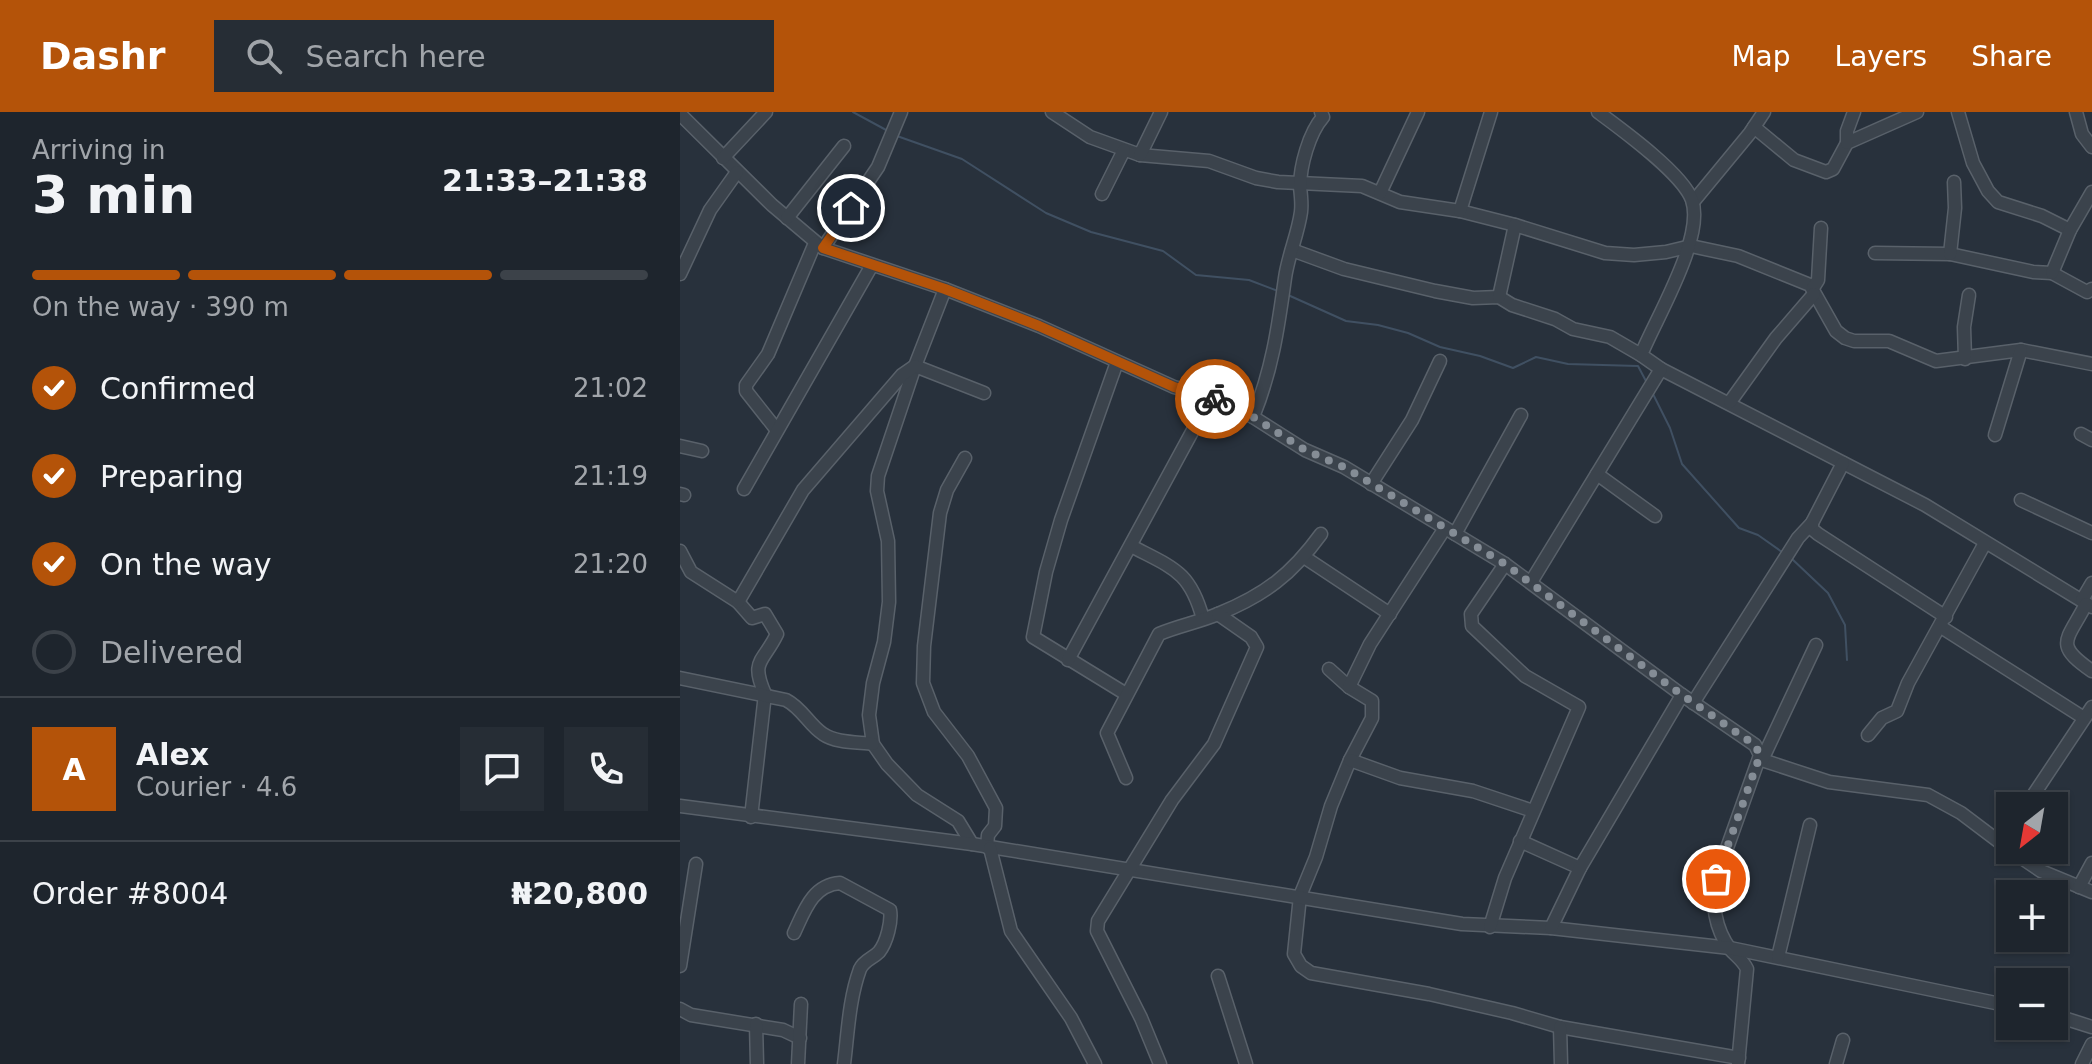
<!DOCTYPE html>
<meta charset="utf-8">
<style>
:root{--surface:#1e252d;--page:#262d35;--text:#f1f3f6;--muted:#a1a5aa;--line:#3c4249;--accent:#b45309}
body{margin:0;font-family:"DejaVu Sans",sans-serif;background:var(--page);color:var(--text);height:100vh;display:flex;flex-direction:column;font-size:30px;white-space:nowrap}
*{box-sizing:border-box;margin:0}
p{font-size:26px;color:var(--muted)}
.icon{flex:none;width:44px;height:44px;fill:none;stroke:currentColor;stroke-width:2;stroke-linecap:round;stroke-linejoin:round}
.map{position:relative;flex:1;overflow:hidden}
.panel{display:flex;flex-direction:column;background:var(--surface);width:680px}
.panel>*{flex:none}
.needle{width:52px;rotate:211deg}
.tools{position:absolute;left:1316px;top:680px;display:grid;gap:16px}
.tools a{display:grid;place-items:center;width:72px;height:72px;border-radius:0px;background:var(--surface);box-shadow:0 2px 6px #0004,0 0 0 2px var(--line);font-size:40px}
.pin{position:absolute;display:grid;place-items:center;width:68px;height:68px;color:#fff;margin:-34px;border:4px solid #fff;border-radius:50%;box-shadow:0 2px 8px #0007}
.courier{position:absolute;display:grid;place-items:center;width:80px;height:80px;margin:-40px;border:6px solid #b45309;border-radius:50%;background:#fff;color:#222;box-shadow:0 2px 10px #0007}
.head em{font-style:normal;font-weight:800}
.head div{display:flex;flex-direction:column-reverse}
.head{display:flex;align-items:center;justify-content:space-between;height:136px;padding:0 32px}
h1{font-size:52px;font-weight:800;line-height:60px}
.bar{display:grid;grid-template-columns:repeat(4,1fr);gap:12px 8px;align-content:center;height:96px;padding:0 32px}
.bar i{height:10px;border-radius:6px;background:var(--line)}
.bar .on{background:var(--accent)}
.bar p{grid-column:span 4}
.line{display:flex;align-items:center;gap:20px;padding:0 32px;border-top:2px solid var(--line)}
.line div{flex:1}
.round{display:grid;place-items:center;flex:none;width:84px;height:84px;border-radius:0px;background:var(--page)}
ol{padding:0 32px;list-style:none}
li{display:flex;align-items:center;gap:24px;height:88px}
li p{margin-inline-start:auto}
li .icon{padding:8px;border-radius:50%;background:var(--accent);color:#fff;stroke-width:4}
li:last-child{color:var(--muted)}
li i{width:44px;height:44px;border:4px solid var(--line);border-radius:50%}
header{display:flex;align-items:center;gap:48px;box-sizing:border-box;height:112px;padding:0 40px;background:var(--accent);color:#fff}
header strong{font-size:38px}
nav{display:flex;gap:44px;margin-inline-start:auto;font-size:28px}
.search{width:560px;height:72px;background:var(--page);display:flex;align-items:center;gap:20px;box-sizing:border-box;padding:0 28px;border-radius:0px;color:var(--muted);font-size:30px}
main{display:flex;flex:1;min-height:0}
.map>svg:first-child{display:block}
.lines{fill:none;stroke-linecap:round;stroke-linejoin:round}
.stream{stroke:#405062;stroke-width:2}
.minor-casing{stroke:#59616a;stroke-width:15}
.minor{stroke:#3b434c;stroke-width:12}
.done{stroke:#858d96;stroke-width:8;stroke-dasharray:0 14.4}
.route{stroke:#b45309;stroke-width:10}
</style>
<header>
<strong>Dashr</strong>
<div class="search"><svg class="icon" aria-label="search" viewBox="0 0 24 24"><circle cx="10" cy="10" r="6"/><path d="M15 15l6 6"/></svg>Search here</div>
<nav><a>Map</a><a>Layers</a><a>Share</a></nav>
</header>
<main>
<section class="panel">
<div class="head"><div><h1>3 min</h1><p>Arriving in</p></div><em>21:33–21:38</em></div>
<div class="bar"><i class="on"></i><i class="on"></i><i class="on"></i><i></i><p>On the way · 390 m</p></div>
<ol>
<li><svg class="icon" aria-label="check" viewBox="0 0 24 24"><path d="M5 12l5 5 9-10"/></svg>Confirmed<p>21:02</p></li>
<li><svg class="icon" aria-label="check" viewBox="0 0 24 24"><path d="M5 12l5 5 9-10"/></svg>Preparing<p>21:19</p></li>
<li><svg class="icon" aria-label="check" viewBox="0 0 24 24"><path d="M5 12l5 5 9-10"/></svg>On the way<p>21:20</p></li>
<li><i></i>Delivered</li>
</ol>
<div class="line" style="height:144px"><b class="round" style="background:var(--accent);color:#fff">A</b><div><b>Alex</b><p>Courier · 4.6</p></div><a class="round"><svg class="icon" aria-label="chat" viewBox="0 0 24 24"><path d="M4 5h16v11H9l-5 4z"/></svg></a><a class="round"><svg class="icon" aria-label="phone" viewBox="0 0 24 24"><path d="M5 4h4l2 5-3 2q2 4 5 5l2-3 5 2v4C11 20 4 13 5 4z"/></svg></a></div>
<div class="line" style="height:104px"><div>Order #8004</div><b>₦20,800</b></div>
</section>
<div class="map">
<svg width="1412" height="952" viewBox="0 0 1412 952">
<rect width="100%" height="100%" fill="#28313c"/>
<g class="lines">
<!-- stream -->
<g class="stream">
<polyline points="173,0 208,19"/>
<polyline points="217,24 282,47 366,101 411,120 483,139 516,163 569,168 598,179"/>
<polyline points="608,183 666,209 698,213 728,221 760,235 800,244 833,256 856,245 888,252 958,254 967,271"/>
<polyline points="972,280 990,316 1002,352 1059,416 1078,423 1102,440"/>
<polyline points="1111,446 1148,481 1165,513 1167,548"/>
</g>
<defs>
<g id="minor">
<polyline points="372,0 410,25 460,43 529,49 576,66 598,70 682,74 720,90 780,99 835,113 925,141 954,143 986,140 1011,134 1058,144 1130,173 1156,219 1165,226 1174,229 1209,229 1256,249 1341,238 1412,252"/>
<polyline points="1278,0 1293,51 1308,79 1318,90 1362,104 1390,118"/>
<polyline points="1396,0 1402,22 1412,35"/>
<path d="M0 2 92 93 143 136 265 177 359 214 494 275 531 285 573 305 625 338 664 355 825 452 1002 583 1075 633 1080 643 1078 649 1036 767C1031 790 1035 817 1050 837 1056 844 1063 848 1067 857L1058 952"/>
<polyline points="1074,15 1114,48 1146,60 1153,57 1167,31 1237,0"/>
<polyline points="1167,31 1167,19 1174,0"/>
<polyline points="460,43 481,0"/>
<polyline points="43,46 86,0"/>
<polyline points="700,81 738,0"/>
<polyline points="422,82 444,38"/>
<polyline points="1013,90 1070,21 1084,0"/>
<polyline points="780,99 811,0"/>
<polyline points="107,106 164,34"/>
<polyline points="143,136 198,55 221,0"/>
<polyline points="612,138 664,157 755,179 793,186 819,185 832,193 875,207 893,217 930,225 961,243"/>
<polyline points="1195,141 1270,142 1353,160 1372,161 1407,180 1412,177"/>
<polyline points="1270,142 1275,96 1274,70"/>
<polyline points="1372,161 1390,118 1412,80"/>
<polyline points="0,162 30,98 57,60"/>
<polyline points="1133,176 1138,168 1141,116"/>
<polyline points="265,177 235,254 198,364 197,379 208,429 209,490 204,530 193,571 189,603 193,632 207,652 237,683 278,709 292,732"/>
<polyline points="819,185 835,113"/>
<polyline points="1285,247 1284,215 1289,183"/>
<polyline points="437,250 381,408 366,460 353,525 446,582"/>
<polyline points="981,257 1245,393 1412,495"/>
<polyline points="1050,290 1096,226 1134,182"/>
<path d="M573 305C592 258 598 217 605 166 608 144 618 122 621 100 622 92 621 83 620 75 620 54 629 21 643 5L641 0"/>
<polyline points="96,317 66,279 66,273 88,242 135,131"/>
<polyline points="1401,322 1412,328"/>
<polyline points="1315,323 1341,238"/>
<polyline points="0,334 22,339"/>
<polyline points="285,346 267,378 260,401 244,534 243,571 254,600 288,644 316,696 315,714 308,723 307,735"/>
<polyline points="917,362 975,404"/>
<polyline points="691,372 732,308 760,249"/>
<polyline points="64,377 192,153"/>
<polyline points="0,382 4,383"/>
<polyline points="1341,388 1412,421"/>
<polyline points="1132,411 1132,417 1138,422 1266,505"/>
<polyline points="775,422 841,303"/>
<path d="M451 434C493 456 510 459 523 507"/>
<path d="M0 439 11 460 58 490 72 506 85 502 97 522C83 551 70 548 85 582L71 705"/>
<polyline points="624,445 710,502"/>
<path d="M851 470 981 257 961 243C976 206 1025 126 1012 88 1002 61 941 17 918 0"/>
<polyline points="1402,488 1412,471"/>
<polyline points="58,490 123,378 222,263 235,254 304,281"/>
<path d="M1406 492C1387 529 1373 532 1412 559"/>
<polyline points="1261,515 1404,606"/>
<polyline points="388,548 531,285"/>
<polyline points="649,557 669,575 692,589 692,606 670,648 651,694 636,745 620,784 614,842 621,854 631,861 749,882 832,901 880,915 1059,946"/>
<path d="M0 566 106 588C122 596 129 613 143 622 156 631 178 630 193 632"/>
<polyline points="669,575 690,532 765,416"/>
<polyline points="1013,591 1118,426 1132,411 1163,351"/>
<polyline points="1188,623 1202,606 1217,599 1228,571 1305,431"/>
<polyline points="1080,643 1082,648 1149,670 1248,683 1281,701 1330,738"/>
<polyline points="670,648 720,666 793,679 853,699"/>
<polyline points="1082,648 1136,533"/>
<path d="M446 666 427 621 479 522C498 514 519 510 538 502 585 483 612 462 641 422"/>
<polyline points="0,694 292,732 782,812 871,816 1050,836 1330,894"/>
<polyline points="1346,694 1412,595"/>
<polyline points="840,729 900,756"/>
<polyline points="1321,731 1330,718"/>
<polyline points="310,736 331,819 391,906 415,952"/>
<polyline points="1330,738 1361,759 1412,780"/>
<polyline points="1399,775 1412,751"/>
<polyline points="810,815 825,766 899,595 845,564 792,514 791,502 825,452"/>
<polyline points="871,816 900,756 1002,583"/>
<path d="M114 821C124 800 132 773 160 771L210 798C212 809 207 830 199 840 192 847 184 848 180 857 169 887 168 920 164 952"/>
<polyline points="1098,845 1130,713"/>
<polyline points="0,854 16,752"/>
<polyline points="538,864 566,952"/>
<polyline points="0,897 11,903 103,918 120,926"/>
<polyline points="1374,903 1412,915"/>
<polyline points="76,912 77,952"/>
<polyline points="880,915 881,952"/>
<polyline points="118,952 121,892"/>
<polyline points="480,952 461,906 417,819 418,809 492,688 534,632 577,535 571,525 538,502"/>
<polyline points="1156,952 1163,928"/>
<polyline points="1402,952 1412,932"/>
</g>
</defs>
<!-- minor casing -->
<use href="#minor" class="minor-casing"/>
<!-- minor -->
<use href="#minor" class="minor"/>
</g>
<g class="lines">
<!-- done -->
<polyline class="done" points="535,287 573,305 625,338 664,355 825,452 1002,583 1075,633 1080,643 1078,649 1036,767"/>
<!-- route -->
<polyline class="route" points="171,96 143,136 265,177 359,214 494,275 535,287"/>
</g>
</svg>
<div class="tools">
<a><svg class="needle" viewBox="-14 -14 28 28"><path d="M0-13l5 13h-10z" fill="#e53935"/><path d="M0 13l5-13h-10z" fill="#a1a5aa"/></svg></a>
<a>+</a>
<a>−</a>
</div>
<div class="pin" style="left:1036px;top:767px;background:#ea580c"><svg class="icon" aria-label="bag" viewBox="0 0 24 24"><path d="M5 8h14l-1 12H6zM9 8a3 3 0 0 1 6 0"/></svg></div>
<div class="pin" style="left:171px;top:96px;background:#1f2937"><svg class="icon" aria-label="home" viewBox="0 0 24 24"><path d="M3 11l9-7 9 7M6 9v11h12V9"/></svg></div>
<div class="courier" style="left:535px;top:287px"><svg class="icon" aria-label="bike" viewBox="0 0 24 24"><circle cx="6" cy="16" r="4"/><circle cx="18" cy="16" r="4"/><path d="M6 16l4-8h5l3 8M10 8l3 8H6M13 5h3"/></svg></div>
</div>
</main>
